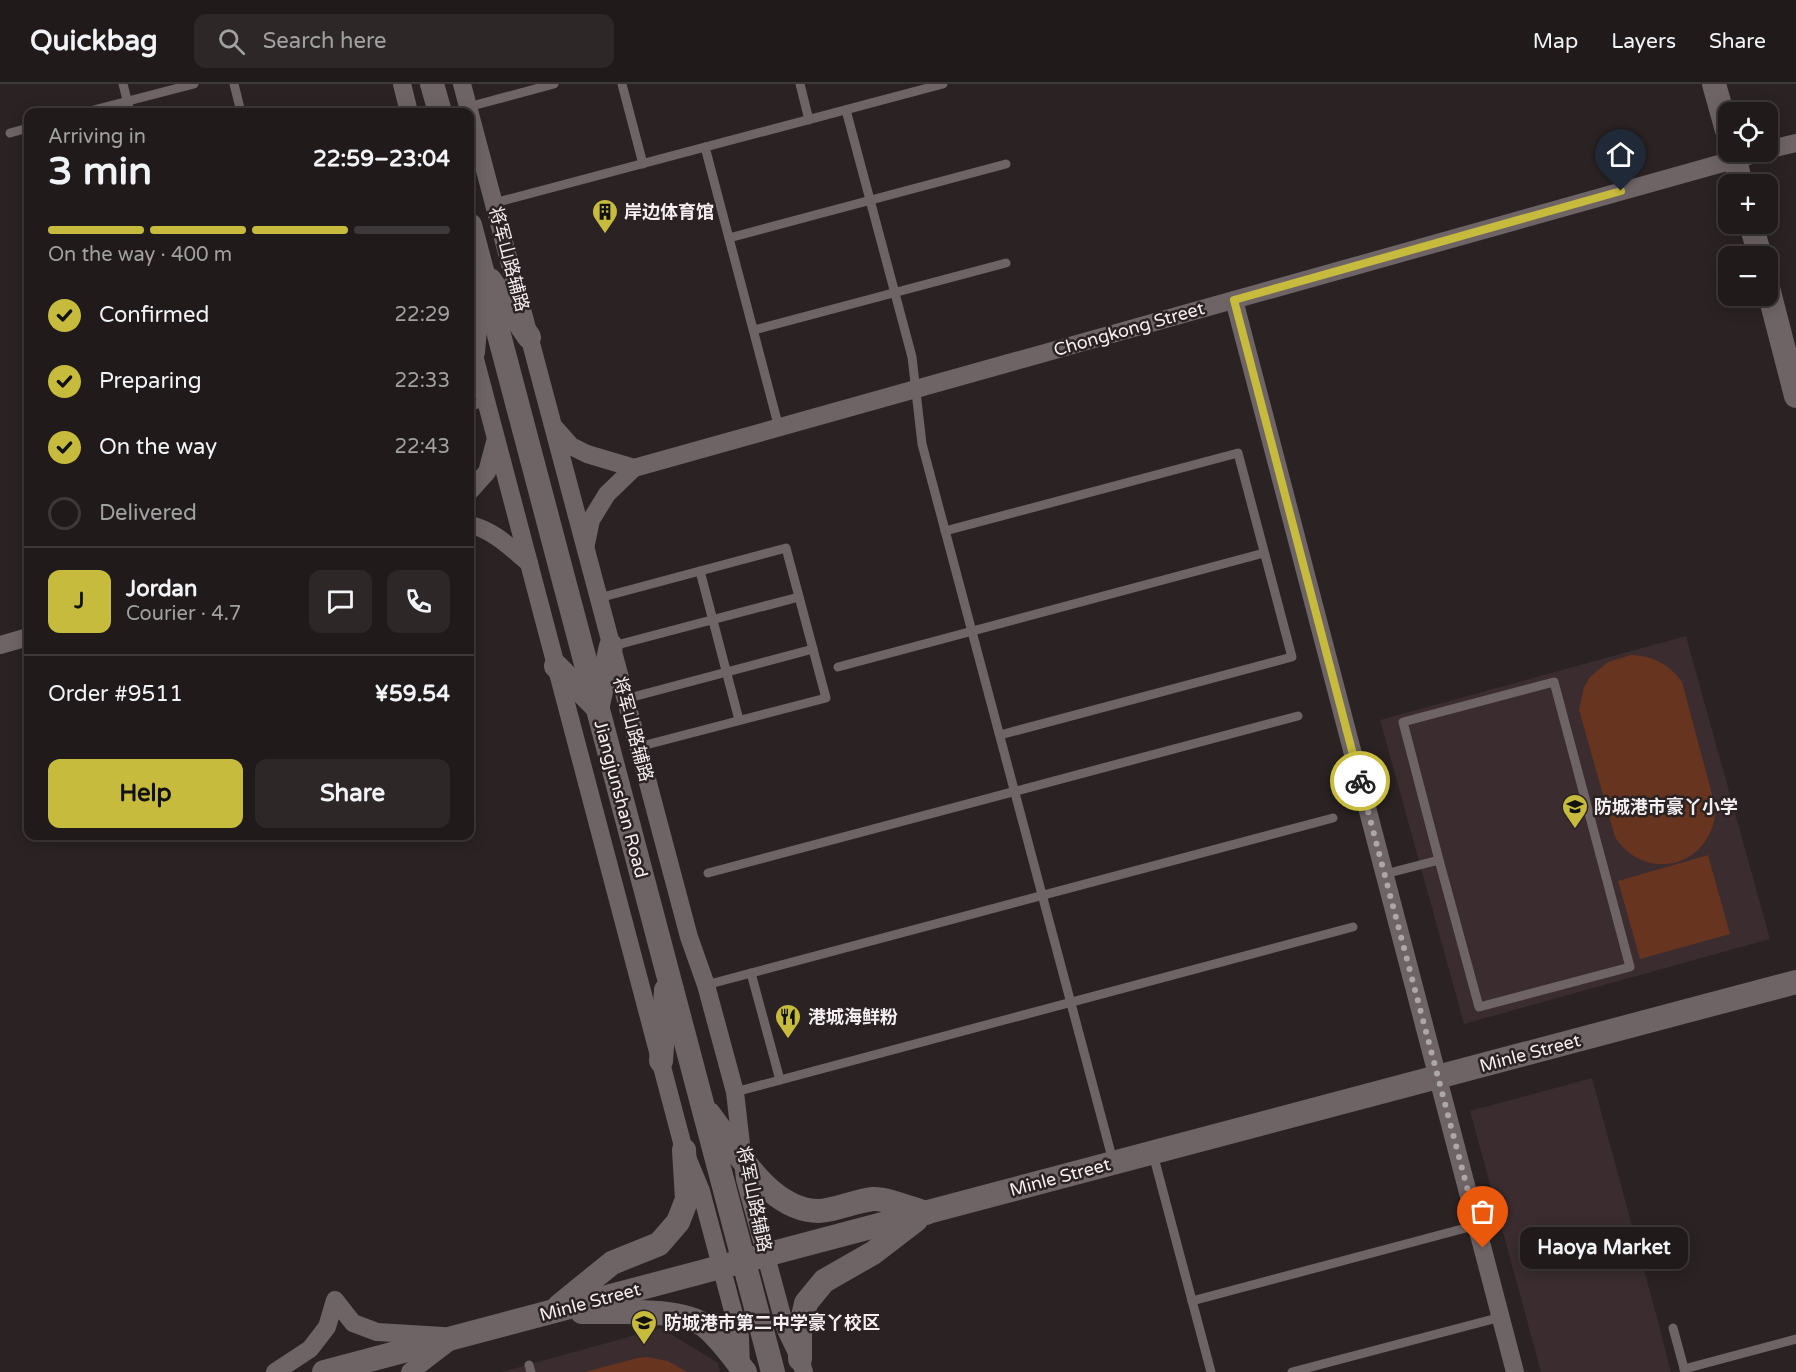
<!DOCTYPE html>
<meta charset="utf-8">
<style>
:root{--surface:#201a1a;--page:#2d2727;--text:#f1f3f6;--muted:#a2a1a2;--line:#3d3839;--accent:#c6bb3c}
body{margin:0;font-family:"Varela Round","Noto Sans SC",sans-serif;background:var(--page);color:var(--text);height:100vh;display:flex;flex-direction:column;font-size:22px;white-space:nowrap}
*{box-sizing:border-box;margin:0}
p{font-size:20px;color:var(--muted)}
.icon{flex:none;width:33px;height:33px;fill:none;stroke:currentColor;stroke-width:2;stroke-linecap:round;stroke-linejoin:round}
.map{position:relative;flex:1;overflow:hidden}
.details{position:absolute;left:24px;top:24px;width:450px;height:732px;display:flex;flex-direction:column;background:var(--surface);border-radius:12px;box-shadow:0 3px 15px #0003,0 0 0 2px var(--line)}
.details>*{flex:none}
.buttons{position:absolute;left:1718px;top:18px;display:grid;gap:12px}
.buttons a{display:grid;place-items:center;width:60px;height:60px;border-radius:12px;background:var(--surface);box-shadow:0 3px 15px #0003,0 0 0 2px var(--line);font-size:30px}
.pin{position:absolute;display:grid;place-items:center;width:51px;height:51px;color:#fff;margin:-62px -26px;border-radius:50% 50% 50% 0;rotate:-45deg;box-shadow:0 0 6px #0007}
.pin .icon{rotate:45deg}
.courier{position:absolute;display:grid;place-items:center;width:60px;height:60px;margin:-30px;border:4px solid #c6bb3c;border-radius:50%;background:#fff;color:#222;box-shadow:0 2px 8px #0007}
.bubble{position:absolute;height:42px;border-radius:12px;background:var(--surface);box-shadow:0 3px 15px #0003,0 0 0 2px var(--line);font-size:20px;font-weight:700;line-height:42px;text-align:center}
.head em{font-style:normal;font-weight:700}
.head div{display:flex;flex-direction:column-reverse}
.head{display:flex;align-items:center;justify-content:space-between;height:102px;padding:0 24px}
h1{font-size:39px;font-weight:700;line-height:45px}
.bar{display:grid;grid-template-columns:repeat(4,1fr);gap:9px 6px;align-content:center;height:72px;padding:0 24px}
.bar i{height:8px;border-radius:4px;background:var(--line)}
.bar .active{background:var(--accent)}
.bar p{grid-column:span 4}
.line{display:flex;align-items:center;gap:15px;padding:0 24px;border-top:2px solid var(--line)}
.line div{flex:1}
.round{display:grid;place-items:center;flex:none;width:63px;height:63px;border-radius:12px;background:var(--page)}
ol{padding:0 24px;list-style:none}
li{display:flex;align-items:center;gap:18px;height:66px}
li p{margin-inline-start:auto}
li .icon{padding:6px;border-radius:50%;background:var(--accent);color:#111;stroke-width:4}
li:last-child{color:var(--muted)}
li i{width:33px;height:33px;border:3px solid var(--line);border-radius:50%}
.action{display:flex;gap:12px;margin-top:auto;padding:12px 24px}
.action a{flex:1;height:69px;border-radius:12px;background:var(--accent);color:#111;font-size:24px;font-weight:700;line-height:69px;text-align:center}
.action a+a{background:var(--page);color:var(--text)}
header{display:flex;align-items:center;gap:36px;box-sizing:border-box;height:84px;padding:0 30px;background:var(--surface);border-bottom:2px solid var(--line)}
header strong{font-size:28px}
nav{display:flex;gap:33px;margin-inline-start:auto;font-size:21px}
.search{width:420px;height:54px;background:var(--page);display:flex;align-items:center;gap:15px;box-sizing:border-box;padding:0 21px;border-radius:12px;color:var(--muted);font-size:22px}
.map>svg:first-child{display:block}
.built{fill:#3a2c2f}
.green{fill:#66341f}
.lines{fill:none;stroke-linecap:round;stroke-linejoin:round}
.lane{stroke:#6e6466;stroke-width:9}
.street{stroke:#6e6466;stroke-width:18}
.secondary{stroke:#6e6466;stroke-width:24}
.done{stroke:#aea7a9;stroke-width:6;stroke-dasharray:0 10.8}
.route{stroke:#c6bb3c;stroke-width:8}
.labels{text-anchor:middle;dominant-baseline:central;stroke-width:5;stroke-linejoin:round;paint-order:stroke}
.poi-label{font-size:18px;font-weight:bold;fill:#f5eff1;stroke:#2a2223;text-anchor:start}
.street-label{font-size:18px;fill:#f5eff1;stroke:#2a2223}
</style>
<header>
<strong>Quickbag</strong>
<div class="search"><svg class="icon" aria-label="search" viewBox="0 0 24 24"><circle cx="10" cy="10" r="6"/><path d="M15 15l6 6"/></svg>Search here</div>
<nav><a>Map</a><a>Layers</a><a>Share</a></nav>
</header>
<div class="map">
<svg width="1796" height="1288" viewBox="0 0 1796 1288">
<rect width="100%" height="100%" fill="#2a2223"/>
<!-- built -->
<g class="built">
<polygon points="1686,552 1770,855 1464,940 1380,636"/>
<polygon points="1592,994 1659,1241 1671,1288 1541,1288 1470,1027"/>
<polygon points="661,1244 718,1279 720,1288 502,1288"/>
</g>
<!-- green -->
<g class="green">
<path d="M1631 571C1653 572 1669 580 1682 598L1716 725C1712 782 1647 801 1615 753L1579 626 1584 603 1590 593 1608 578Z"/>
<polygon points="1708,771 1730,850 1640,875 1618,797"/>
<polygon points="648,1273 668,1277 687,1288 585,1288 637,1274"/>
</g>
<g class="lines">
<!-- lane -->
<g class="lane">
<polyline points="123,0 130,28"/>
<polyline points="234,0 241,28"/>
<polyline points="622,0 643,80"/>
<polyline points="800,0 809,36"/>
<polyline points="468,23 554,0"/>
<polyline points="846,26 912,273 922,360 1113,1077"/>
<polyline points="86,28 194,0"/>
<polyline points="10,49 28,44"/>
<polyline points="705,63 779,344"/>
<polyline points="494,119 943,0"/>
<polyline points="729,154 1006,80"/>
<polyline points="754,246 1006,179"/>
<polyline points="470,322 486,318"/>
<polyline points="945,447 1238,369 1292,573 1000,651"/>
<polyline points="700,487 739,636"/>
<polyline points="599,514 786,464 826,614 638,663"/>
<polyline points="613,562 799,513"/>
<polyline points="838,583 1264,469"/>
<polyline points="625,615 813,565"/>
<polyline points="708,789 1298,632"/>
<polyline points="1385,790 1439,776 1479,923 1630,883 1554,598 1403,638 1439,776"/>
<polyline points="751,889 780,996"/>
<polyline points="706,901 1333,734"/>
<polyline points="735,1008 1353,843"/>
<polyline points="1153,1070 1211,1288"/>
<polyline points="1192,1217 1477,1141"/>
<polyline points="1673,1244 1685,1288"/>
<polyline points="529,1281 531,1288"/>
<polyline points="1684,1285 1796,1255"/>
<polyline points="1292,1288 1501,1233"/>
</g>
<!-- street -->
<g class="street">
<polyline points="402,0 409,28"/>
<polyline points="462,0 689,853 706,901 735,1008 745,1095 786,1246 800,1275 804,1288"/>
<polyline points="1767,66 1796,59"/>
<polyline points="1234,216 1515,1288"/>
<polyline points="470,256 684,1066 701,1107 740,1253 741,1286"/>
<polyline points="555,344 571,362 587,370 634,384"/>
<polyline points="470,407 487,388 495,358"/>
<path d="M470 441C492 445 512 465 529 479"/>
<polyline points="586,460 591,436 607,410 634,384 1762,68"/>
<polyline points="0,561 28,553"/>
<polyline points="275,1288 310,1265 327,1243 335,1216 353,1239 377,1248 443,1252"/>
<polyline points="410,1288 449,1258"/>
</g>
<!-- secondary -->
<g class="secondary">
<polyline points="432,0 440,28"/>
<polyline points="1714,0 1728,50"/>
<polyline points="1733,68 1741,100"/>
<polyline points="1751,140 1760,172"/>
<polyline points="470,141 773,1288"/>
<polyline points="490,196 529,253"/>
<polyline points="1767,200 1796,312"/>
<polyline points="473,268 479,199"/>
<polyline points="556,582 597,623"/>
<polyline points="598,621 611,562"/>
<polyline points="661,977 666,906"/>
<path d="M709 1030C736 1065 769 1127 819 1127 837 1126 855 1117 873 1115 886 1114 912 1125 926 1129"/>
<polyline points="559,1222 612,1179 659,1160 678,1138 687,1115 684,1066"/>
<path d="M582 1228C615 1229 680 1223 705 1242 721 1255 733 1273 745 1288"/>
<polyline points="800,1275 800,1246 806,1219 824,1197 873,1169 916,1136"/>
<polyline points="324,1288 1796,898"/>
</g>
</g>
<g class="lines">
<!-- done -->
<polyline class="done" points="1360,697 1483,1164"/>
<!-- route -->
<polyline class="route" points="1360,697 1234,216 1621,107"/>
</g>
<!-- icons -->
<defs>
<symbol id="building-pin" viewBox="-11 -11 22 30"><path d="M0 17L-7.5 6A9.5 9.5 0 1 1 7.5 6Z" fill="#c6bb3c" stroke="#2a2223"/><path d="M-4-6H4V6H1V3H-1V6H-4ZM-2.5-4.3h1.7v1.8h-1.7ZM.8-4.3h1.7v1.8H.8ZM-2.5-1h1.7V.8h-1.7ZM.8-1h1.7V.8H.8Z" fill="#111"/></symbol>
<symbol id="school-pin" viewBox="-11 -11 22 30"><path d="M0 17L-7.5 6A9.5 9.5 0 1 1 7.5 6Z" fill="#c6bb3c" stroke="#2a2223"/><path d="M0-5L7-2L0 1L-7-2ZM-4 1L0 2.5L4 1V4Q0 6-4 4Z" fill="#111"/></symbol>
<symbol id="restaurant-pin" viewBox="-11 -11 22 30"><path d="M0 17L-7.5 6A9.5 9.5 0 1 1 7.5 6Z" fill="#c6bb3c" stroke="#2a2223"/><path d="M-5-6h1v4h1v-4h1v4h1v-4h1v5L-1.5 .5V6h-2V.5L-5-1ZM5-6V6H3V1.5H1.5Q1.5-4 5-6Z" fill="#111"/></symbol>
</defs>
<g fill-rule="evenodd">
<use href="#building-pin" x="590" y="113" width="30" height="40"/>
<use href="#school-pin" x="1560" y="708" width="30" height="40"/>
<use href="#restaurant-pin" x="773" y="918" width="30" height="40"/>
<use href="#school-pin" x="629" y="1224" width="30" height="40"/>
</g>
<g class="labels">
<!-- poi labels -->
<g class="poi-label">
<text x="624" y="128">岸边体育馆</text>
<text x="1594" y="723">防城港市豪丫小学</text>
<text x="808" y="933">港城海鲜粉</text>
<text x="664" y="1239">防城港市第二中学豪丫校区</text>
</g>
<!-- street labels -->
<g class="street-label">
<text transform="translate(509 175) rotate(75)">将军山路辅路</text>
<text transform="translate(1129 245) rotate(-16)">Chongkong Street</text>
<text transform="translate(633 645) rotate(75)">将军山路辅路</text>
<text transform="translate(621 715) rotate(75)">Jiangjunshan Road</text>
<text transform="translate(1530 969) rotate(-15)">Minle Street</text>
<text transform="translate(1060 1093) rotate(-15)">Minle Street</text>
<text transform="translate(754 1115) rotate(78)">将军山路辅路</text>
<text transform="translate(590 1218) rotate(-15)">Minle Street</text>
</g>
</g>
</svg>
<div class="buttons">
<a><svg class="icon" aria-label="locate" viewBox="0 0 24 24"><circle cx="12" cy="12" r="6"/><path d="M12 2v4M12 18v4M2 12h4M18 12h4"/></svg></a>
<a>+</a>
<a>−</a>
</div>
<div class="pin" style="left:1483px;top:1164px;background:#ea580c"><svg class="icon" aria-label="bag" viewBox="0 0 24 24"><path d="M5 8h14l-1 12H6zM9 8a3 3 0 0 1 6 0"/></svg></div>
<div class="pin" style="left:1621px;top:107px;background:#1f2937"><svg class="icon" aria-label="home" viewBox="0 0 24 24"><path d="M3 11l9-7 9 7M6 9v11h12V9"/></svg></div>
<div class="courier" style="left:1360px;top:697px"><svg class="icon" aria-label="bike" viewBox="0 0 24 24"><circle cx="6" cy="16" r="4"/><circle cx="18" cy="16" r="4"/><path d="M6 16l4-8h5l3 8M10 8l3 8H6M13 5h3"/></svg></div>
<div class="bubble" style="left:1520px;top:1143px;width:168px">Haoya Market</div>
<section class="details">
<div class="head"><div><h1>3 min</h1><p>Arriving in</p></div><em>22:59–23:04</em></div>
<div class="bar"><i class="active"></i><i class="active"></i><i class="active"></i><i></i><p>On the way · 400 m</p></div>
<ol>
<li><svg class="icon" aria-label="check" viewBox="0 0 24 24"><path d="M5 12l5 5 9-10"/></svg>Confirmed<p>22:29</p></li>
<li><svg class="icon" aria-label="check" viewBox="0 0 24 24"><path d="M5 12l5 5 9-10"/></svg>Preparing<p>22:33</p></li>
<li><svg class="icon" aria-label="check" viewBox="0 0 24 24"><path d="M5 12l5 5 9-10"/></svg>On the way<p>22:43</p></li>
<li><i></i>Delivered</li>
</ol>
<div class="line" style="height:108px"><b class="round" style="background:var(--accent);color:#111">J</b><div><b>Jordan</b><p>Courier · 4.7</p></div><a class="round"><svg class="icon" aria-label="chat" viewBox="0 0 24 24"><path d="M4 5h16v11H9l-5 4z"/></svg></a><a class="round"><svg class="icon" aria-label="phone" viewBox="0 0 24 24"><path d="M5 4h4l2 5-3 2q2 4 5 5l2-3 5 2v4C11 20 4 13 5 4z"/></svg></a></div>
<div class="line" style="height:78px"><div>Order #9511</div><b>¥59.54</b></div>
<div class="action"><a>Help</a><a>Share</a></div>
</section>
</div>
